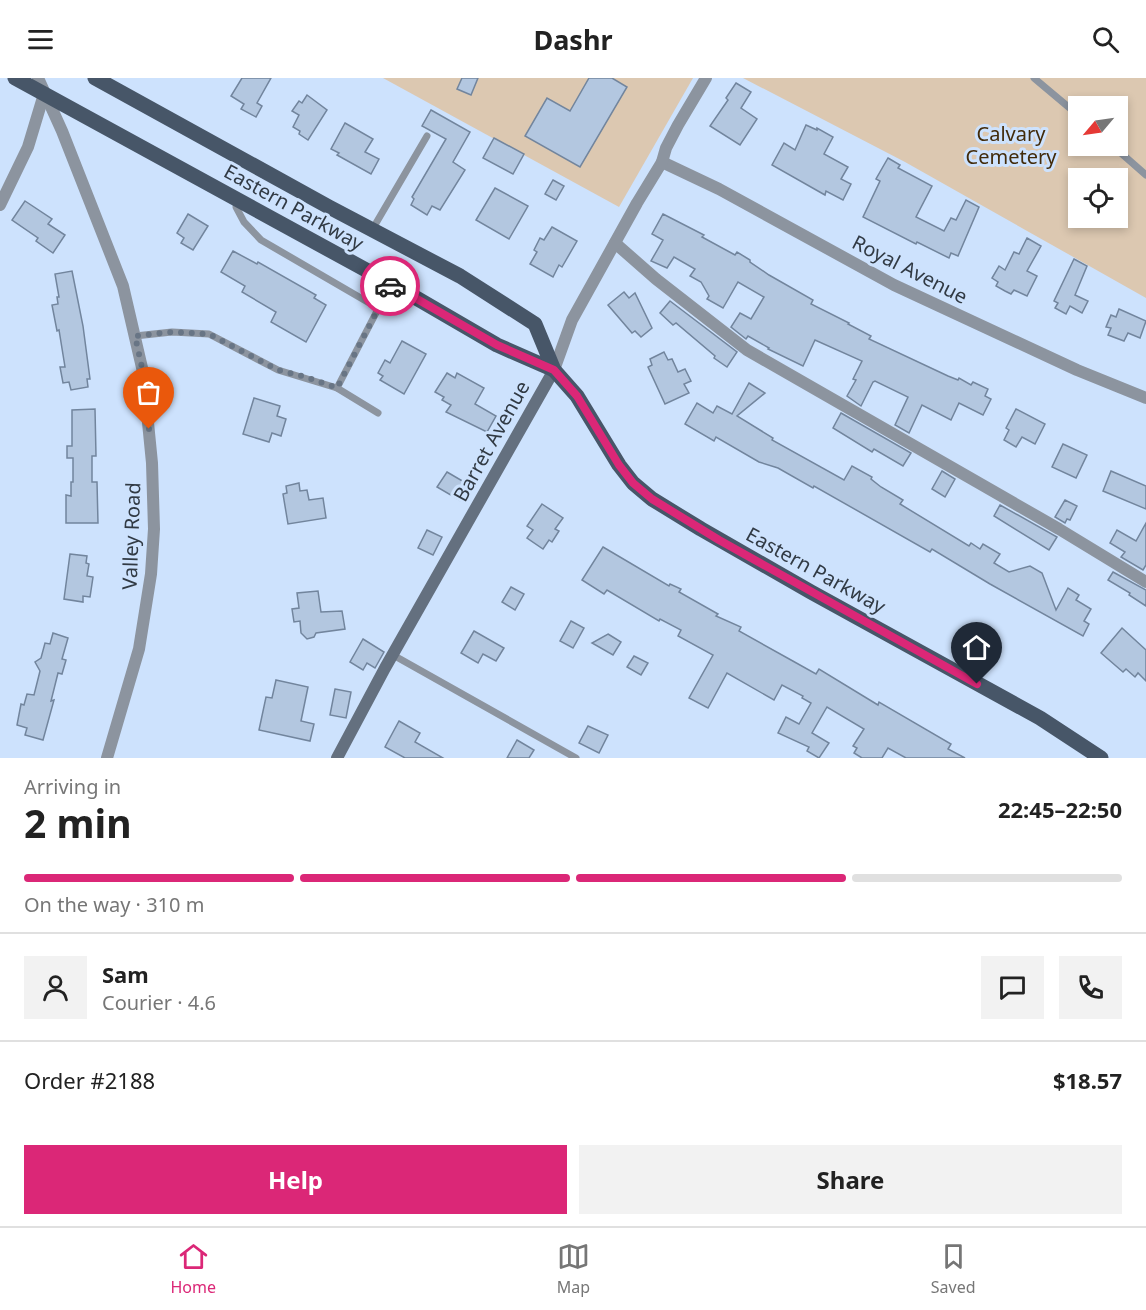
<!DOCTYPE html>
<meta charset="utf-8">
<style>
:root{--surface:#fff;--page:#f2f2f2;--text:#222;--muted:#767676;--line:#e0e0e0;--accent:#db2777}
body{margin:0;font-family:"Noto Sans",sans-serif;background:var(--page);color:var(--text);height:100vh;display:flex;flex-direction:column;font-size:22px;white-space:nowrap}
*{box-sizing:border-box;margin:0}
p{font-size:20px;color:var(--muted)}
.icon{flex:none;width:33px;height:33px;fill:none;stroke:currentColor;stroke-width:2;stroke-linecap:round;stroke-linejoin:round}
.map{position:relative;height:680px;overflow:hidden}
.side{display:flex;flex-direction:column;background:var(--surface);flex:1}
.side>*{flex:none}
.needle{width:39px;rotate:241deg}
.tools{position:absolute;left:1068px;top:18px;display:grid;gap:12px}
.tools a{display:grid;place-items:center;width:60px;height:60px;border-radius:0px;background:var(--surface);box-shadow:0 3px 9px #0003;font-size:30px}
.pin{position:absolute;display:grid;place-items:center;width:51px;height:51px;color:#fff;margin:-62px -26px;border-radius:50% 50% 50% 0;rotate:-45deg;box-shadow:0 0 6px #0007}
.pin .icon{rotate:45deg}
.courier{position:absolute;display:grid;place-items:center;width:60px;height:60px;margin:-30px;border:4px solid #db2777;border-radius:50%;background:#fff;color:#222;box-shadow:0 2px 8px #0007}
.headline em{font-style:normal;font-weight:700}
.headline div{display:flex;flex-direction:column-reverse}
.headline{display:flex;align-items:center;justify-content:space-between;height:102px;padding:0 24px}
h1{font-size:39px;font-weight:700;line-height:45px}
.bar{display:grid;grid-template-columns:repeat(4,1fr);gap:9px 6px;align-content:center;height:72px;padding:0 24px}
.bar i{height:8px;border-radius:4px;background:var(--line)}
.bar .current{background:var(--accent)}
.bar p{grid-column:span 4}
.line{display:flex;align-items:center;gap:15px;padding:0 24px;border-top:2px solid var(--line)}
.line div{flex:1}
.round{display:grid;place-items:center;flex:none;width:63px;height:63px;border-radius:0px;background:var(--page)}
.cta{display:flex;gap:12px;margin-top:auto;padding:12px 24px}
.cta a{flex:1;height:69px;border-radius:0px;background:var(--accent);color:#fff;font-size:24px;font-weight:700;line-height:69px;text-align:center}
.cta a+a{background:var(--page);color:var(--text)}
header{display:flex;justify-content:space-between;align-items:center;height:78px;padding:0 24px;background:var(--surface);font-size:27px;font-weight:700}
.menu{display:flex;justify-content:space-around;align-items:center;height:84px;border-top:2px solid var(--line);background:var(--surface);font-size:16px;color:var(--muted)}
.menu a{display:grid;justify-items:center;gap:3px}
.menu .current{color:var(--accent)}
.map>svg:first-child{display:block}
.green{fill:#dcc8b1;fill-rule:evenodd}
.building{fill:#b3c7e0;stroke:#72859d;stroke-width:1.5}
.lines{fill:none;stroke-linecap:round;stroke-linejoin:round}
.lane{stroke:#8c949f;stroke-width:7}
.street{stroke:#8c949f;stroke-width:12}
.secondary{stroke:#64707f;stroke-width:12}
.primary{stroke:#475668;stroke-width:15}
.done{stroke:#687585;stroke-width:6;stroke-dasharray:0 10.8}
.route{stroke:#db2777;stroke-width:8}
.labels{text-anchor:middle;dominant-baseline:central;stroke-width:6;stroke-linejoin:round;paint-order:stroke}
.park-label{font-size:20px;fill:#422b0a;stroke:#cde2fd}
.street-label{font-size:20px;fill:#313a44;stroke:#cde2fd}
</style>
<header><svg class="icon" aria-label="menu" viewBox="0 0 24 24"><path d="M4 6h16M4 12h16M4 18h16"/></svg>Dashr<svg class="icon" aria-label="search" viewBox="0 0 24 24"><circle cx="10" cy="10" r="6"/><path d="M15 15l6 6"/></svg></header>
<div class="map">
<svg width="1146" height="680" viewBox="0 0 1146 680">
<rect width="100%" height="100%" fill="#cde2fd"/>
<!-- green -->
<g class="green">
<polygon points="383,0 693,0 619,129"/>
<path d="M743 0H1146V220L905 84ZM1078 28H1118V68H1078ZM1078 100H1118V140H1078Z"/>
</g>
<!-- building -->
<g class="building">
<polygon points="242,0 271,0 257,25 262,28 256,39 241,31 244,26 231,18"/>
<polygon points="462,0 478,0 471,17 457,11"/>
<polygon points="589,0 612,0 627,9 580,89 525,58 547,20 570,33"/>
<polygon points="736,5 751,14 741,30 757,41 740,67 710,48 728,22 726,20"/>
<polygon points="307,17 327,32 308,62 299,56 300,53 293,49 299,37 292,33 299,23 302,25"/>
<polygon points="431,32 470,54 453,84 465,92 440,132 432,128 427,137 411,127 414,121 412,119 446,61 422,48"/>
<polygon points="345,45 373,61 365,74 379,81 371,96 337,77 339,75 331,71"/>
<polygon points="806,47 817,52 817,50 833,59 824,76 848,89 841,101 851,106 843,122 826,113 825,117 772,87 784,65 795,72"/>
<polygon points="494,60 524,76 513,96 483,80"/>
<polygon points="888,80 900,87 898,90 932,108 916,139 944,153 951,140 956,142 966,122 979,129 958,178 951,175 949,180 917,164 916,166 863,139 880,103 876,101"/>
<polygon points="553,102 564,108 556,122 545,116"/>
<polygon points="495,110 528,128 509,161 476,142"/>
<polygon points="25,123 52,141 48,146 65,157 53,175 36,163 38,160 12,142"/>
<polygon points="188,136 208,148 193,172 181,165 184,160 177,155"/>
<polygon points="663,136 704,157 702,159 735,177 737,174 750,182 750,184 769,197 813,222 811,226 849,245 848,246 871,258 869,261 948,298 958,302 959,300 971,307 973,304 988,311 985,318 991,321 983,337 959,325 951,342 922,327 909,355 895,347 908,319 875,303 873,304 861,328 847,318 856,302 853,301 862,283 815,262 803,288 768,271 769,270 748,258 746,261 731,249 740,235 751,241 764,219 738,204 723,230 707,221 709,218 701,204 690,198 695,191 674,179 667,190 651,183 663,162 652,156"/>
<polygon points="552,149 577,163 562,189 559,187 553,199 530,186 537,174 534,172 540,160 544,162"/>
<polygon points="1027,160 1041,168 1027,193 1037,198 1027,218 1014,212 1011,216 1005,213 996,208 998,204 992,200 999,188 1005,192 1014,174 1019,176"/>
<polygon points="233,173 257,186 258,184 316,217 314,220 326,227 306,264 271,244 276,234 242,214 245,208 221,194"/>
<polygon points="1074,181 1087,188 1075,217 1088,223 1082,235 1070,228 1066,236 1055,230 1058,225 1054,223"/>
<polygon points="72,193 83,248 90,301 87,301 88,309 71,312 69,304 63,305 60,289 65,289 59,252 57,253 52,227 58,226 57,219 59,219 55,196"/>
<polygon points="624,214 629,220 635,215 652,250 641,259 635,253 632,255 608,227"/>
<polygon points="670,223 737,274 727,289 714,280 715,278 676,245 673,247 660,235"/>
<polygon points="1119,231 1146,243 1140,260 1128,255 1124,263 1108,257 1111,250 1106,249 1111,237 1116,239"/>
<polygon points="402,263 426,276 404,316 380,302 383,298 378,295 385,282 390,285"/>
<polygon points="664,274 668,282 672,281 678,294 685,291 691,303 684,306 689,315 665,326 648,289 652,287 650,281"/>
<polygon points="447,295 455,300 457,295 484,310 475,326 496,338 487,354 446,334 451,327 442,322 444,319 435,314"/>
<polygon points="749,305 765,315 737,338 773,360 772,362 844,402 852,388 872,399 871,401 881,409 903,422 900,426 969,468 971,465 980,471 983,466 1000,476 994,485 1009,494 1030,488 1042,495 1056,532 1068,510 1079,517 1076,522 1091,531 1084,543 1089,546 1083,558 990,506 932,471 930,474 814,408 813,410 778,390 759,384 716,359 714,363 685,346 697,325 713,335 717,328 732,336"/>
<polygon points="254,320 280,328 277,338 286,341 281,358 272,355 269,364 243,356"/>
<polygon points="95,331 96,378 92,378 92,404 97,404 98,445 66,445 66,417 71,418 71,404 73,404 73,380 67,380 67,368 72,368 72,332"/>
<polygon points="1016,331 1045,346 1035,366 1022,359 1016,369 1004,362 1009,352 1006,350"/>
<polygon points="841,335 911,375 903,388 874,371 872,374 833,350"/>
<polygon points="1063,366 1087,377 1076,400 1052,389"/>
<polygon points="942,393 955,401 945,419 932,411"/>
<polygon points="1111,393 1146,408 1146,431 1103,413"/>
<polygon points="447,394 471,408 461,423 437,409"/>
<polygon points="299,405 300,413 307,412 309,422 323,420 326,440 288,446 283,416 287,415 286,408"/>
<polygon points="1065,422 1077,428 1070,442 1067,441 1065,445 1055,439"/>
<polygon points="542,426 563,440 555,451 559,453 552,464 549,462 543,471 527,460 533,452 527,448"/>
<polygon points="1000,427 1057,459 1049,472 994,438"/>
<polygon points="1146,445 1146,487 1143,492 1121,479 1125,474 1110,465 1117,452 1136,463"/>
<polygon points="427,452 442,459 433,477 418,470"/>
<polygon points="603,469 669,508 670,506 681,511 679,514 718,536 716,538 741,549 739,553 791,582 816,596 819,591 878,627 879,624 951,666 948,671 965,680 906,680 888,670 882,680 862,680 854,675 857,670 853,668 864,651 827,629 812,655 829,665 819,680 807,673 809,669 778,655 786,639 799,646 811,625 802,620 803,618 782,607 774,622 727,595 708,630 689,620 713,577 678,558 681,552 660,541 659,543 607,512 604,516 582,502"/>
<polygon points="70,476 87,478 86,485 89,486 87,498 93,499 90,519 83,518 83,524 64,521"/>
<polygon points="1113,494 1146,512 1146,528 1129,517 1130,515 1108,502"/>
<polygon points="511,509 524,516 515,532 502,524"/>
<polygon points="318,513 321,534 342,533 345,551 316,555 314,559 307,561 301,555 300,543 294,544 292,531 299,530 297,515"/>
<polygon points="571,543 584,550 573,570 560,563"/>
<polygon points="1122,550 1146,572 1146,603 1138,595 1135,599 1126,591 1123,594 1101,575"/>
<polygon points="474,553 504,570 496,583 483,576 478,585 461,575"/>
<polygon points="53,555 68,560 62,581 66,582 62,596 58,595 51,623 54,622 43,662 25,657 27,650 17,647 21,626 24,627 27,616 34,617 40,593 35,584 41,580 45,565 50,566"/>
<polygon points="608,556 621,564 613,577 592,565"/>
<polygon points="363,561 384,574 375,590 367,585 363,592 350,584"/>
<polygon points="634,578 648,585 641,597 627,589"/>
<polygon points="276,602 308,609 301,643 314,646 310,663 259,652 266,619 272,620"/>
<polygon points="335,611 351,614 346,640 330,637"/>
<polygon points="399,643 420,655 415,664 443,680 405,680 385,669"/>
<polygon points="588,648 608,657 599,675 579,665"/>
<polygon points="517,662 534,672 529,680 507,680"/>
</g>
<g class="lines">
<!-- lane -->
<g class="lane">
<polyline points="1034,0 1078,37"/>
<polyline points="1113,68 1146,97"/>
<polyline points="237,122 236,129 244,144 261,162 378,230"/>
<polyline points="372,152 427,58"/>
<polyline points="135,258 172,254 209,256 278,292 337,310 391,206"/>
<polyline points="337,310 378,335"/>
<polyline points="393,577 576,680"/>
</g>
<!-- street -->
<g class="street">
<polyline points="38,0 62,53 123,208 143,294 152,385 154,451 151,496 139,571 107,680"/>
<polyline points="662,84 719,111 894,207 1077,292 1146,320"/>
<polyline points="0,127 28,69 44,16"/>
<polyline points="615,165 656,201 747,272 1059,451 1146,504"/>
<polyline points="554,292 572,242 637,125 662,84 666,70 678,47 706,0"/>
</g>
<!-- secondary -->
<polyline class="secondary" points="337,680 385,590 554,292"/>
<!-- primary -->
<g class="primary">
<polyline points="15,0 399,210 497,267 554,292"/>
<polyline points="95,0 329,129 460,198 535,246 554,292 577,318 619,387 633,405 652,421 701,451 811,514 1040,640 1101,680"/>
</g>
</g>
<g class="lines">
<!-- done -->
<polyline class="done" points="149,351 143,294 135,258 172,254 209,256 278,292 306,299 337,310 390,208"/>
<!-- route -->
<polyline class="route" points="390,208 391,206 497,267 554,292 577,318 619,387 633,405 652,421 719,462 977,606"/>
</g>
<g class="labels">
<!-- park labels -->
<g class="park-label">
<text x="1011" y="55">Calvary<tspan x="1011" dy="23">Cemetery</tspan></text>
</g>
<!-- street labels -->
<g class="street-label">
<text transform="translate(294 129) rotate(29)">Eastern Parkway</text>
<text transform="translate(910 191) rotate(27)">Royal Avenue</text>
<text transform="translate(491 363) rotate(-61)">Barret Avenue</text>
<text transform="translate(131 458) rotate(-88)">Valley Road</text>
<text transform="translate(816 492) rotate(29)">Eastern Parkway</text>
</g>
</g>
</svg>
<div class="tools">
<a><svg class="needle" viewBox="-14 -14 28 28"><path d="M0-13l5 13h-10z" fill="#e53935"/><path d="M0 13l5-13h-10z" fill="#767676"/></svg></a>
<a><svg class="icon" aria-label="locate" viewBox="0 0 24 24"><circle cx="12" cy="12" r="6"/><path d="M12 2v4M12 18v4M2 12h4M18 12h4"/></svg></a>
</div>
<div class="pin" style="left:149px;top:351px;background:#ea580c"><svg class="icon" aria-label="bag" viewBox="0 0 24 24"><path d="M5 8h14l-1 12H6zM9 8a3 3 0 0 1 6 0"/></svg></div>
<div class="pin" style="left:977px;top:606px;background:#1f2937"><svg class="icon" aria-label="home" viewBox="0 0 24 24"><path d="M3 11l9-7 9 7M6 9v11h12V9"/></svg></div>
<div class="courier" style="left:390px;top:208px"><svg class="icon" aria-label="car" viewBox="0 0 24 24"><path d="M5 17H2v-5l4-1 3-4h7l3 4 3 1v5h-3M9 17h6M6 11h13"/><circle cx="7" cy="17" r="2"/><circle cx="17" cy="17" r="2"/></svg></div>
</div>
<section class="side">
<div class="headline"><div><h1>2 min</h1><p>Arriving in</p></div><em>22:45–22:50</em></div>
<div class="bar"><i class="current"></i><i class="current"></i><i class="current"></i><i></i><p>On the way · 310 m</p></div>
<div class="line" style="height:108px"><a class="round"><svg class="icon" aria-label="person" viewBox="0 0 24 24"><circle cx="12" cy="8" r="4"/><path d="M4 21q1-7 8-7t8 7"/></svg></a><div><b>Sam</b><p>Courier · 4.6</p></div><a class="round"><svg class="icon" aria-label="chat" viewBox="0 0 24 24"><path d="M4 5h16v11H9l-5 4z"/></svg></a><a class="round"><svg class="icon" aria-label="phone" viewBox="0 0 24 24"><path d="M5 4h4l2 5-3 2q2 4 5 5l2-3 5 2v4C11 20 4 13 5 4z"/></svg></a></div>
<div class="line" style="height:78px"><div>Order #2188</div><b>$18.57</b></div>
<div class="cta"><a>Help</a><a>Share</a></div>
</section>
<nav class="menu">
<a class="current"><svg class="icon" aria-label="home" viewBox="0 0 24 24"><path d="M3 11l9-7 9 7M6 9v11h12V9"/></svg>Home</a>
<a><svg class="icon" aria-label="map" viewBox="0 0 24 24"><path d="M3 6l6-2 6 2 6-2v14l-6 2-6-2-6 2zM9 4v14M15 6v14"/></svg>Map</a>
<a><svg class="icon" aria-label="saved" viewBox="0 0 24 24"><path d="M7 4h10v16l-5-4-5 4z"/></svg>Saved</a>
</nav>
